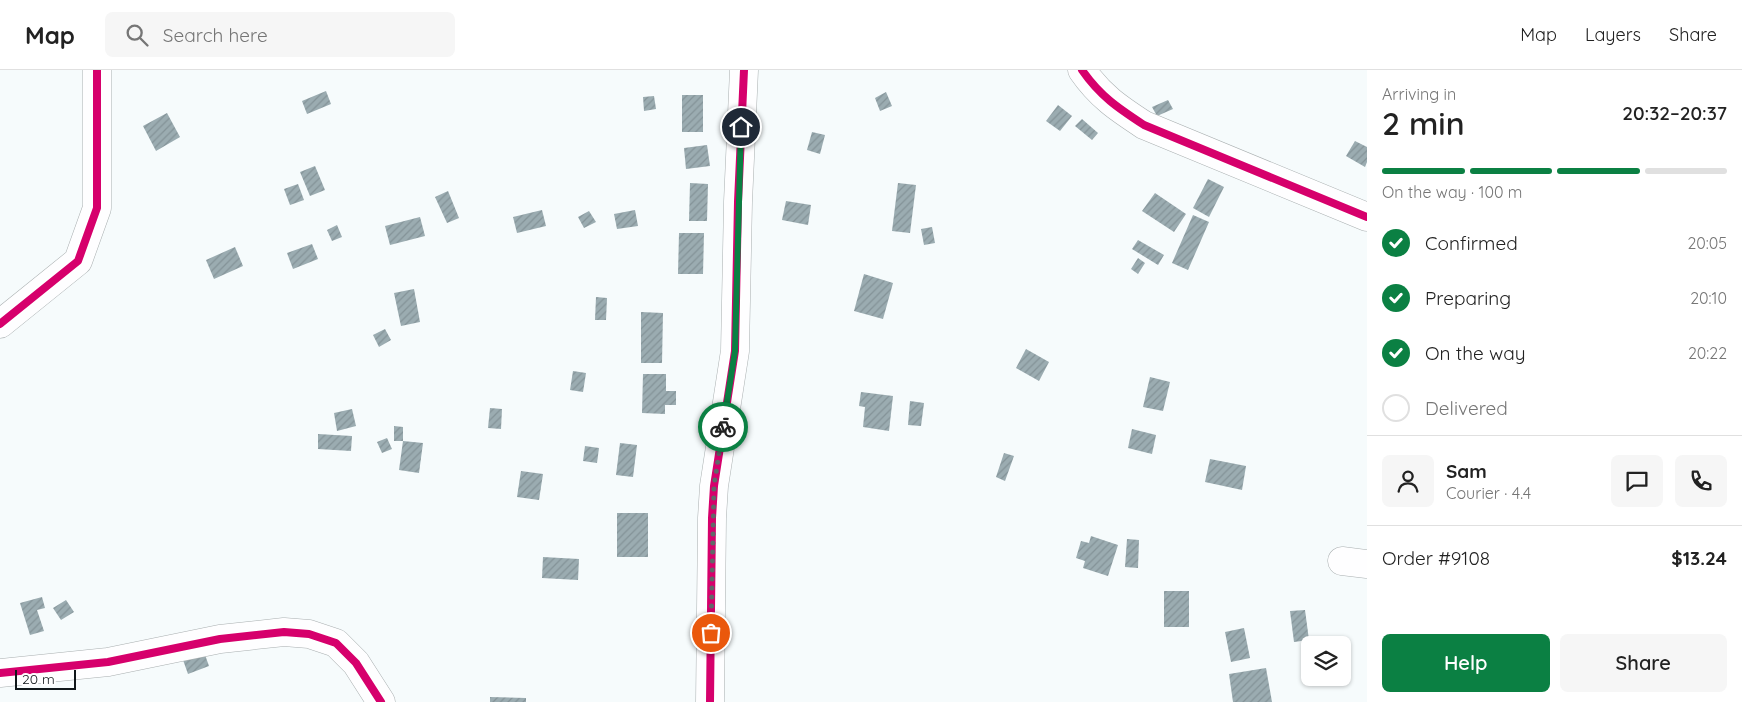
<!DOCTYPE html>
<meta charset="utf-8">
<style>
:root{--surface:#fff;--page:#f6f6f6;--text:#222;--muted:#767676;--line:#e0e0e0;--accent:#0b8043}
body{margin:0;font-family:Quicksand,sans-serif;background:var(--page);color:var(--text);height:100vh;display:flex;flex-direction:column;font-size:19px;white-space:nowrap}
*{box-sizing:border-box;margin:0}
p{font-size:16px;color:var(--muted)}
.icon{flex:none;width:28px;height:28px;fill:none;stroke:currentColor;stroke-width:2;stroke-linecap:round;stroke-linejoin:round}
.map{position:relative;flex:1;overflow:hidden}
.sheet{display:flex;flex-direction:column;background:var(--surface);width:375px}
.sheet>*{flex:none}
.controls{position:absolute;left:1301px;top:566px;display:grid;gap:10px}
.controls a{display:grid;place-items:center;width:50px;height:50px;border-radius:8px;background:var(--surface);box-shadow:0 1px 4px #0004;font-size:25px}
.scale{position:absolute;left:15px;bottom:12px;width:61px;box-sizing:border-box;padding-left:5px;border:2px solid #10171a;border-top:0;font-size:14px;line-height:18px;white-space:nowrap;color:#10171a;-webkit-text-stroke:4px #fff;paint-order:stroke}
.pin{position:absolute;display:grid;place-items:center;width:42px;height:42px;color:#fff;margin:-21px;border:2px solid #fff;border-radius:50%;box-shadow:0 1px 5px #0007}
.courier{position:absolute;display:grid;place-items:center;width:50px;height:50px;margin:-25px;border:4px solid #0b8043;border-radius:50%;background:#fff;color:#222;box-shadow:0 1px 6px #0007}
.overview em{font-style:normal;font-weight:600}
.overview div{display:flex;flex-direction:column-reverse}
.overview{display:flex;align-items:center;justify-content:space-between;height:85px;padding:0 15px}
h1{font-size:32px;font-weight:600;line-height:38px}
.bar{display:grid;grid-template-columns:repeat(4,1fr);gap:8px 5px;align-content:center;height:60px;padding:0 15px}
.bar i{height:6px;border-radius:4px;background:var(--line)}
.bar .active{background:var(--accent)}
.bar p{grid-column:span 4}
.line{display:flex;align-items:center;gap:12px;padding:0 15px;border-top:1px solid var(--line)}
.line div{flex:1}
.round{display:grid;place-items:center;flex:none;width:52px;height:52px;border-radius:8px;background:var(--page)}
ol{padding:0 15px;list-style:none}
li{display:flex;align-items:center;gap:15px;height:55px}
li p{margin-inline-start:auto}
li .icon{padding:5px;border-radius:50%;background:var(--accent);color:#fff;stroke-width:4}
li:last-child{color:var(--muted)}
li i{width:28px;height:28px;border:2px solid var(--line);border-radius:50%}
.button{display:flex;gap:10px;margin-top:auto;padding:10px 15px}
.button a{flex:1;height:58px;border-radius:8px;background:var(--accent);color:#fff;font-size:20px;font-weight:600;line-height:58px;text-align:center}
.button a+a{background:var(--page);color:var(--text)}
header{display:flex;align-items:center;gap:30px;box-sizing:border-box;height:70px;padding:0 25px;background:var(--surface);border-bottom:1px solid var(--line)}
header strong{font-size:24px}
nav{display:flex;gap:28px;margin-inline-start:auto;font-size:18px}
.search{width:350px;height:45px;background:var(--page);display:flex;align-items:center;gap:12px;box-sizing:border-box;padding:0 18px;border-radius:8px;color:var(--muted);font-size:19px}
main{display:flex;flex:1;min-height:0}
.map>svg:first-child{display:block}
.building{fill:url(#building-hatch)}
.lines{fill:none;stroke-linecap:round;stroke-linejoin:round}
.minor-casing{stroke:#a9afb0;stroke-width:29}
.minor{stroke:#fefeff;stroke-width:28}
.cycleway-casing{stroke:#fff;stroke-width:11}
.cycleway{stroke:#d6006c;stroke-width:8}
.done{stroke:#606769;stroke-width:5;stroke-dasharray:0 9}
.route{stroke:#0b8043;stroke-width:6}
</style>
<header>
<strong>Map</strong>
<div class="search"><svg class="icon" aria-label="search" viewBox="0 0 24 24"><circle cx="10" cy="10" r="6"/><path d="M15 15l6 6"/></svg>Search here</div>
<nav><a>Map</a><a>Layers</a><a>Share</a></nav>
</header>
<main>
<div class="map">
<svg width="1367" height="632" viewBox="0 0 1367 632">
<defs>
<pattern id="building-hatch" width="6" height="6" patternUnits="userSpaceOnUse" patternTransform="scale(1.25)"><rect width="6" height="6" fill="#9bacb1"/><path d="M-1 1l2-2M0 6l6-6M5 7l2-2" fill="none" stroke="#849398"/></pattern>
</defs>
<rect width="100%" height="100%" fill="#f6fbfc"/>
<!-- building -->
<g class="building">
<polygon points="326,21 331,34 307,44 302,31"/>
<polygon points="886,22 892,36 880,41 875,28"/>
<rect x="682" y="25" width="21" height="37"/>
<polygon points="654,26 656,39 644,41 643,27"/>
<polygon points="1168,30 1173,39 1157,46 1152,37"/>
<polygon points="1058,35 1072,46 1060,61 1046,51"/>
<polygon points="167,43 180,67 156,81 143,56"/>
<polygon points="1082,49 1098,63 1092,70 1075,56"/>
<polygon points="812,62 825,65 820,84 807,80"/>
<polygon points="1355,71 1367,77 1367,92 1365,97 1346,86"/>
<polygon points="707,75 710,96 686,99 684,78"/>
<polygon points="315,96 325,120 310,126 300,102"/>
<polygon points="1208,109 1224,117 1209,147 1193,138"/>
<polygon points="690,113 708,114 707,151 689,151"/>
<polygon points="898,113 916,115 910,163 892,161"/>
<polygon points="298,114 304,130 290,135 284,119"/>
<polygon points="448,121 459,148 447,153 435,127"/>
<polygon points="1155,123 1186,144 1174,162 1142,141"/>
<polygon points="786,131 811,135 808,155 782,150"/>
<polygon points="542,140 546,156 517,163 513,147"/>
<polygon points="635,140 638,156 617,159 614,144"/>
<polygon points="589,141 596,152 584,158 578,147"/>
<polygon points="1193,145 1209,152 1188,200 1172,193"/>
<polygon points="420,147 425,166 390,175 385,156"/>
<polygon points="337,155 342,167 332,171 327,160"/>
<polygon points="932,157 935,173 924,175 921,159"/>
<polygon points="679,163 704,163 703,204 678,204"/>
<polygon points="1138,170 1164,185 1158,195 1132,179"/>
<polygon points="312,174 318,189 293,199 287,183"/>
<polygon points="235,177 243,196 214,209 206,190"/>
<polygon points="1138,188 1145,193 1138,204 1131,199"/>
<polygon points="864,204 893,213 883,249 854,241"/>
<polygon points="414,219 420,252 401,256 394,223"/>
<polygon points="596,227 607,228 606,250 595,250"/>
<polygon points="641,242 663,243 662,293 641,293"/>
<polygon points="385,259 391,270 379,277 373,265"/>
<polygon points="1026,279 1049,292 1039,311 1016,298"/>
<polygon points="573,301 586,303 583,322 570,320"/>
<polygon points="643,304 666,304 666,321 676,321 676,335 665,335 665,344 642,343"/>
<polygon points="1150,307 1170,312 1163,341 1143,337"/>
<polygon points="861,322 893,326 889,361 863,357 865,337 859,336"/>
<polygon points="910,331 924,333 921,356 908,355"/>
<polygon points="490,338 502,339 501,359 488,358"/>
<polygon points="352,339 356,356 337,361 334,343"/>
<polygon points="394,356 403,357 403,371 394,371"/>
<polygon points="1132,359 1156,365 1152,384 1128,378"/>
<polygon points="318,364 352,366 351,381 318,379"/>
<polygon points="387,368 392,379 382,383 377,372"/>
<polygon points="403,371 423,373 419,403 399,400"/>
<polygon points="620,373 637,375 633,407 616,405"/>
<polygon points="585,376 599,378 597,393 583,391"/>
<polygon points="1004,383 1014,386 1005,411 996,407"/>
<polygon points="1210,389 1246,396 1242,420 1205,412"/>
<polygon points="521,401 543,404 539,430 517,427"/>
<rect x="617" y="443" width="31" height="44"/>
<polygon points="1091,466 1118,475 1108,506 1083,498 1085,491 1076,488 1081,471 1089,473"/>
<polygon points="1127,469 1139,470 1138,498 1125,497"/>
<polygon points="543,487 579,489 578,510 542,508"/>
<rect x="1164" y="521" width="25" height="36"/>
<polygon points="42,527 45,538 37,540 44,561 30,565 20,533"/>
<polygon points="66,530 74,542 61,550 53,538"/>
<polygon points="1305,540 1309,570 1294,572 1290,541"/>
<polygon points="1244,558 1250,588 1231,592 1225,562"/>
<polygon points="204,582 209,596 188,604 183,590"/>
<polygon points="1266,598 1272,632 1233,632 1229,604"/>
<polygon points="490,627 526,628 526,632 490,632"/>
</g>
<g class="lines">
<defs>
<g id="minor">
<path d="M1082 0C1100 26 1118 38 1144 55L1367 147"/>
<polyline points="0,254 78,191 97,138 97,0"/>
<polyline points="1342,491 1367,494"/>
<polyline points="0,603 108,592 220,569 284,562 309,564 336,573 356,593 381,632"/>
<polyline points="710,632 712,448 714,416 735,281 738,132 744,0"/>
</g>
</defs>
<!-- minor casing -->
<use href="#minor" class="minor-casing"/>
<!-- minor -->
<use href="#minor" class="minor"/>
<defs>
<g id="cycleway">
<path d="M1082 0C1100 26 1118 38 1144 55L1367 147"/>
<polyline points="0,254 78,191 97,138 97,0"/>
<polyline points="0,603 108,592 220,569 284,562 309,564 336,573 356,593 381,632"/>
<polyline points="710,632 712,448 714,416 735,281 738,132 744,0"/>
</g>
</defs>
<!-- cycleway casing -->
<use href="#cycleway" class="cycleway-casing"/>
<!-- cycleway -->
<use href="#cycleway" class="cycleway"/>
</g>
<g class="lines">
<!-- done -->
<polyline class="done" points="711,563 714,416 723,357"/>
<!-- route -->
<polyline class="route" points="723,357 735,281 741,57"/>
</g>
</svg>
<div class="controls">
<a><svg class="icon" aria-label="layers" viewBox="0 0 24 24"><path d="M12 4l9 5-9 5-9-5zM3 14l9 5 9-5"/></svg></a>
</div>
<div class="scale">20 m</div>
<div class="pin" style="left:711px;top:563px;background:#ea580c"><svg class="icon" aria-label="bag" viewBox="0 0 24 24"><path d="M5 8h14l-1 12H6zM9 8a3 3 0 0 1 6 0"/></svg></div>
<div class="pin" style="left:741px;top:57px;background:#1f2937"><svg class="icon" aria-label="home" viewBox="0 0 24 24"><path d="M3 11l9-7 9 7M6 9v11h12V9"/></svg></div>
<div class="courier" style="left:723px;top:357px"><svg class="icon" aria-label="bike" viewBox="0 0 24 24"><circle cx="6" cy="16" r="4"/><circle cx="18" cy="16" r="4"/><path d="M6 16l4-8h5l3 8M10 8l3 8H6M13 5h3"/></svg></div>
</div>
<section class="sheet">
<div class="overview"><div><h1>2 min</h1><p>Arriving in</p></div><em>20:32–20:37</em></div>
<div class="bar"><i class="active"></i><i class="active"></i><i class="active"></i><i></i><p>On the way · 100 m</p></div>
<ol>
<li><svg class="icon" aria-label="check" viewBox="0 0 24 24"><path d="M5 12l5 5 9-10"/></svg>Confirmed<p>20:05</p></li>
<li><svg class="icon" aria-label="check" viewBox="0 0 24 24"><path d="M5 12l5 5 9-10"/></svg>Preparing<p>20:10</p></li>
<li><svg class="icon" aria-label="check" viewBox="0 0 24 24"><path d="M5 12l5 5 9-10"/></svg>On the way<p>20:22</p></li>
<li><i></i>Delivered</li>
</ol>
<div class="line" style="height:90px"><a class="round"><svg class="icon" aria-label="person" viewBox="0 0 24 24"><circle cx="12" cy="8" r="4"/><path d="M4 21q1-7 8-7t8 7"/></svg></a><div><b>Sam</b><p>Courier · 4.4</p></div><a class="round"><svg class="icon" aria-label="chat" viewBox="0 0 24 24"><path d="M4 5h16v11H9l-5 4z"/></svg></a><a class="round"><svg class="icon" aria-label="phone" viewBox="0 0 24 24"><path d="M5 4h4l2 5-3 2q2 4 5 5l2-3 5 2v4C11 20 4 13 5 4z"/></svg></a></div>
<div class="line" style="height:65px"><div>Order #9108</div><b>$13.24</b></div>
<div class="button"><a>Help</a><a>Share</a></div>
</section>
</main>
